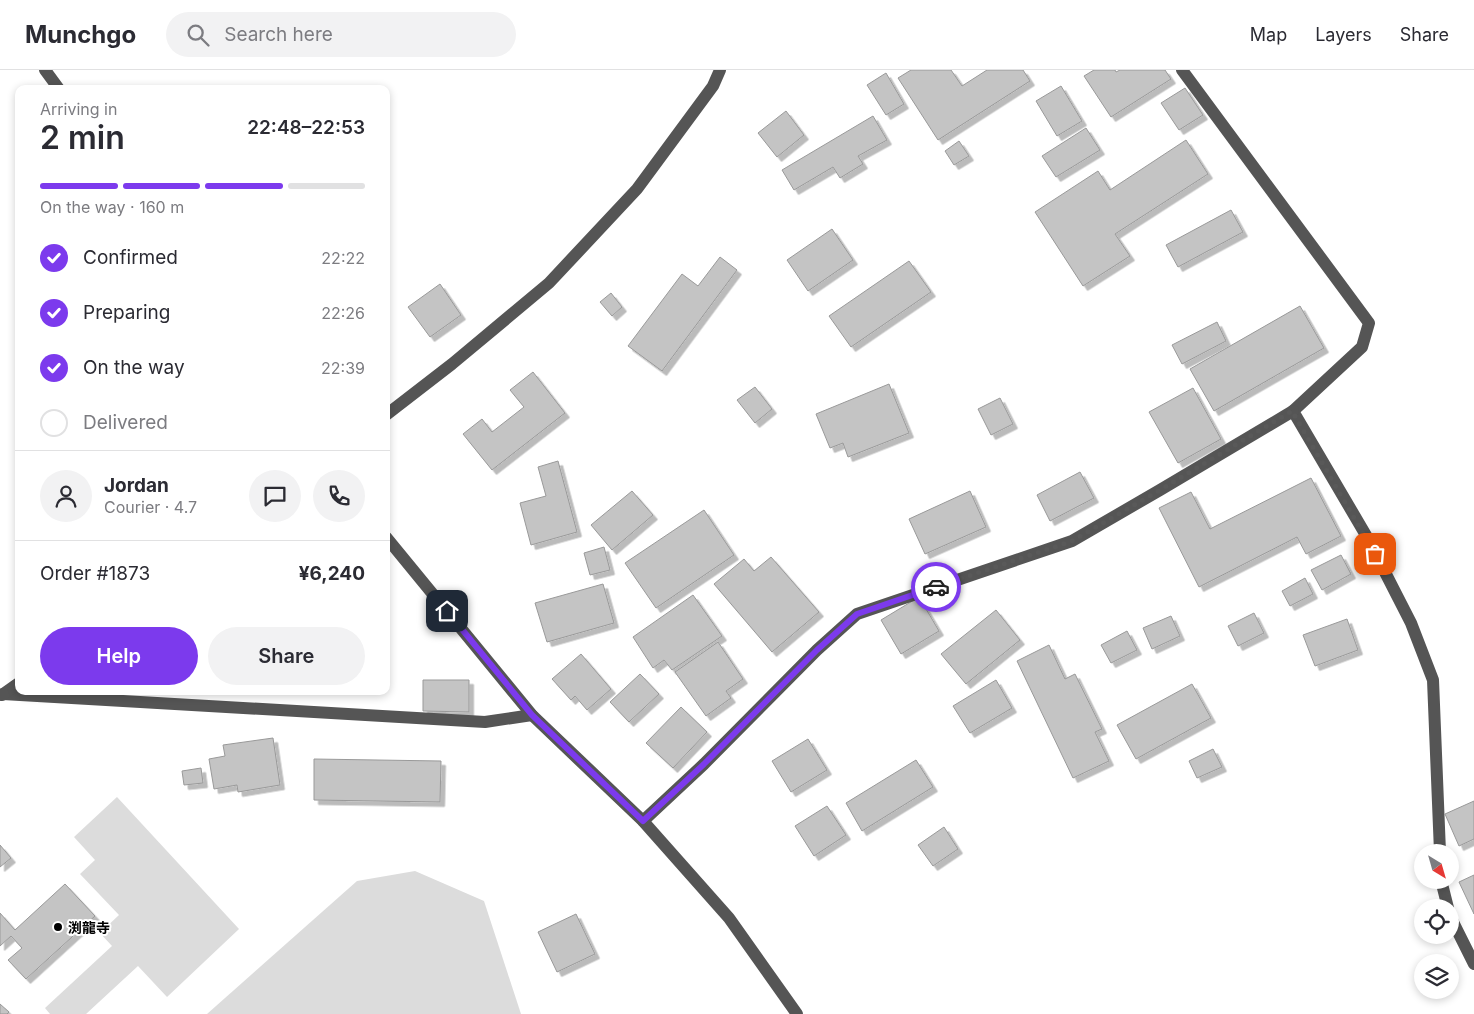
<!DOCTYPE html>
<meta charset="utf-8">
<style>
:root{--surface:#fff;--page:#f2f2f3;--text:#2b2b33;--muted:#7c7c81;--line:#e1e1e2;--accent:#7c3aed}
body{margin:0;font-family:Inter,"Noto Sans JP",sans-serif;background:var(--page);color:var(--text);height:100vh;display:flex;flex-direction:column;font-size:19px;white-space:nowrap}
*{box-sizing:border-box;margin:0}
p{font-size:16px;color:var(--muted)}
.icon{flex:none;width:28px;height:28px;fill:none;stroke:currentColor;stroke-width:2;stroke-linecap:round;stroke-linejoin:round}
.map{position:relative;flex:1;overflow:hidden}
.panel{position:absolute;left:15px;top:15px;width:375px;height:610px;display:flex;flex-direction:column;background:var(--surface);border-radius:10px;box-shadow:0 2px 8px #0003}
.panel>*{flex:none}
.needle{width:32px;rotate:143deg}
.fabs{position:absolute;left:1414px;top:774px;display:grid;gap:10px}
.fabs a{display:grid;place-items:center;width:45px;height:45px;border-radius:50%;background:var(--surface);box-shadow:0 2px 8px #0003;font-size:25px}
.pin{position:absolute;display:grid;place-items:center;width:42px;height:42px;color:#fff;margin:-21px;border-radius:10px;box-shadow:0 2px 8px #0006}
.courier{position:absolute;display:grid;place-items:center;width:50px;height:50px;margin:-25px;border:4px solid #7c3aed;border-radius:50%;background:#fff;color:#222;box-shadow:0 1px 6px #0007}
.overview em{font-style:normal;font-weight:600}
.overview div{display:flex;flex-direction:column-reverse}
.overview{display:flex;align-items:center;justify-content:space-between;height:85px;padding:0 25px}
h1{font-size:32px;font-weight:600;line-height:38px}
.bar{display:grid;grid-template-columns:repeat(4,1fr);gap:8px 5px;align-content:center;height:60px;padding:0 25px}
.bar i{height:6px;border-radius:4px;background:var(--line)}
.bar .on{background:var(--accent)}
.bar p{grid-column:span 4}
.line{display:flex;align-items:center;gap:12px;padding:0 25px;border-top:1px solid var(--line)}
.line div{flex:1}
.round{display:grid;place-items:center;flex:none;width:52px;height:52px;border-radius:26px;background:var(--page)}
ol{padding:0 25px;list-style:none}
li{display:flex;align-items:center;gap:15px;height:55px}
li p{margin-inline-start:auto}
li .icon{padding:5px;border-radius:50%;background:var(--accent);color:#fff;stroke-width:4}
li:last-child{color:var(--muted)}
li i{width:28px;height:28px;border:2px solid var(--line);border-radius:50%}
.action{display:flex;gap:10px;margin-top:auto;padding:10px 25px}
.action a{flex:1;height:58px;border-radius:30px;background:var(--accent);color:#fff;font-size:20px;font-weight:600;line-height:58px;text-align:center}
.action a+a{background:var(--page);color:var(--text)}
header{display:flex;align-items:center;gap:30px;box-sizing:border-box;height:70px;padding:0 25px;background:var(--surface);border-bottom:1px solid var(--line)}
header strong{font-size:24px}
nav{display:flex;gap:28px;margin-inline-start:auto;font-size:18px}
.search{width:350px;height:45px;background:var(--page);display:flex;align-items:center;gap:12px;box-sizing:border-box;padding:0 18px;border-radius:28px;color:var(--muted);font-size:19px}
.map>svg:first-child{display:block}
.green{fill:#dcdcdc}
.building{fill:#c4c4c4;stroke:#999;filter:url(#shadow)}
.lines{fill:none;stroke-linecap:round;stroke-linejoin:round}
.minor{stroke:#555;stroke-width:12}
.done{stroke:#595959;stroke-width:5;stroke-dasharray:0 9}
.route{stroke:#7c3aed;stroke-width:6}
.poi-dot{fill:#000;stroke:#fff;stroke-width:2}
.labels{text-anchor:middle;dominant-baseline:central;stroke-width:4;stroke-linejoin:round;paint-order:stroke}
.poi-label{font-size:14px;font-weight:bold;fill:#000;stroke:#fff;text-anchor:start}
</style>
<header>
<strong>Munchgo</strong>
<div class="search"><svg class="icon" aria-label="search" viewBox="0 0 24 24"><circle cx="10" cy="10" r="6"/><path d="M15 15l6 6"/></svg>Search here</div>
<nav><a>Map</a><a>Layers</a><a>Share</a></nav>
</header>
<div class="map">
<svg width="1474" height="944" viewBox="0 0 1474 944">
<defs>
<filter id="shadow"><feDropShadow dx="4.5" dy="4.5" stdDeviation="0" flood-color="#0004"/></filter>
</defs>
<rect width="100%" height="100%" fill="#fff"/>
<!-- green -->
<g class="green">
<polygon points="117,727 239,859 167,927 138,896 86,944 50,944 45,938 112,876 100,863 119,845 80,804 95,790 74,767"/>
<polygon points="415,801 484,831 521,944 207,944 357,811"/>
</g>
<!-- building -->
<g class="building">
<polygon points="911,0 951,0 962,16 987,0 1023,0 1030,11 938,70 898,8"/>
<polygon points="1094,0 1115,0 1116,2 1120,0 1165,0 1171,9 1111,47 1084,6"/>
<polygon points="886,3 904,34 886,45 867,15"/>
<polygon points="1061,16 1082,51 1057,66 1036,31"/>
<polygon points="1185,18 1203,45 1179,60 1161,33"/>
<polygon points="786,41 804,65 777,87 758,63"/>
<polygon points="873,46 887,70 858,86 863,94 840,108 833,97 794,120 782,100"/>
<polygon points="1086,58 1100,80 1056,107 1042,86"/>
<polygon points="1186,70 1208,104 1115,164 1130,186 1083,216 1035,142 1098,101 1110,120"/>
<polygon points="959,71 969,86 954,95 945,81"/>
<polygon points="1231,140 1243,162 1178,197 1166,175"/>
<polygon points="832,159 853,190 808,221 787,190"/>
<polygon points="720,187 737,200 662,301 628,276 682,204 698,216"/>
<polygon points="909,191 931,222 851,277 829,246"/>
<polygon points="440,214 461,245 430,267 408,237"/>
<polygon points="611,223 622,237 612,246 600,232"/>
<polygon points="1300,236 1324,278 1214,341 1190,299"/>
<polygon points="1217,252 1226,271 1182,294 1172,275"/>
<polygon points="533,302 565,343 492,400 463,364 482,349 492,362 524,337 510,320"/>
<polygon points="889,314 909,363 848,387 843,373 830,378 816,344"/>
<polygon points="755,317 772,339 755,353 737,330"/>
<polygon points="1193,318 1221,369 1178,393 1149,342"/>
<polygon points="1000,328 1013,354 991,365 978,339"/>
<polygon points="558,391 577,462 531,475 520,433 546,426 538,397"/>
<polygon points="1080,402 1094,428 1050,451 1037,425"/>
<polygon points="1311,408 1341,466 1306,484 1297,467 1199,517 1159,438 1191,422 1210,459"/>
<polygon points="632,421 653,445 612,480 591,455"/>
<polygon points="970,421 986,457 925,484 909,449"/>
<polygon points="704,440 734,485 656,538 625,493"/>
<polygon points="604,477 610,500 590,505 584,483"/>
<polygon points="1341,485 1351,504 1322,520 1311,500"/>
<polygon points="771,487 819,542 772,582 714,514 744,489 754,501"/>
<polygon points="1305,508 1313,524 1290,536 1282,521"/>
<polygon points="603,514 614,553 547,572 535,533"/>
<polygon points="693,525 722,566 672,600 664,590 653,598 633,567"/>
<polygon points="919,527 939,561 901,584 881,550"/>
<polygon points="996,540 1020,570 966,614 941,584"/>
<polygon points="1254,543 1264,563 1238,576 1228,556"/>
<polygon points="1171,546 1180,566 1152,579 1143,558"/>
<polygon points="1347,549 1358,580 1315,596 1303,565"/>
<polygon points="1127,561 1137,580 1111,593 1101,575"/>
<polygon points="718,572 743,609 726,621 731,628 706,646 675,602"/>
<polygon points="1049,575 1065,609 1075,604 1102,659 1095,662 1109,691 1073,708 1017,591"/>
<polygon points="581,584 611,619 587,640 575,626 571,630 552,609"/>
<polygon points="640,604 659,624 629,652 610,632"/>
<polygon points="423,610 469,610 469,642 423,641"/>
<polygon points="996,610 1012,638 970,663 953,636"/>
<polygon points="1192,614 1211,648 1136,689 1117,655"/>
<polygon points="681,637 707,662 673,698 646,673"/>
<polygon points="273,668 280,715 238,722 237,715 214,719 209,689 225,686 223,675"/>
<polygon points="808,669 827,700 791,722 772,691"/>
<polygon points="1213,679 1222,697 1197,708 1189,691"/>
<polygon points="314,689 441,691 440,732 314,730"/>
<polygon points="916,690 933,717 862,761 846,733"/>
<polygon points="201,698 203,713 184,715 182,701"/>
<polygon points="1474,731 1474,769 1459,776 1445,744"/>
<polygon points="827,736 846,765 814,786 795,756"/>
<polygon points="944,757 958,779 933,796 918,775"/>
<polygon points="0,775 11,788 0,797"/>
<polygon points="1474,805 1474,844 1459,812"/>
<polygon points="65,814 95,846 26,909 8,890 22,878 11,866 0,876 0,843 15,860"/>
<polygon points="576,844 595,884 557,902 538,862"/>
<polygon points="0,934 9,942 7,944 0,944"/>
</g>
<g class="lines">
<!-- minor -->
<g class="minor">
<polyline points="45,0 59,19"/>
<polyline points="1182,0 1369,253 1362,277 1293,341 1367,467 1411,553 1433,610 1440,782"/>
<polyline points="386,345 452,294 549,213 637,119 713,16 720,0"/>
<polyline points="386,467 532,645 643,751 729,848 797,944"/>
<polyline points="3,624 485,652 532,645"/>
<polyline points="2,625 19,613"/>
<polyline points="643,751 704,694 817,580 857,544 1072,471 1160,420 1293,341"/>
<polyline points="1441,810 1448,838"/>
<polyline points="1450,846 1474,894"/>
</g>
</g>
<g class="lines">
<!-- done -->
<polyline class="done" points="936,517 1072,471 1160,420 1292,341 1375,484"/>
<!-- route -->
<polyline class="route" points="447,541 532,645 643,751 704,694 817,580 857,544 936,517"/>
</g>
<!-- markers -->
<circle class="poi-dot" cx="58" cy="857" r="5"/>
<g class="labels">
<!-- poi labels -->
<g class="poi-label">
<text x="68" y="857">渕龍寺</text>
</g>
</g>
</svg>
<div class="fabs">
<a><svg class="needle" viewBox="-14 -14 28 28"><path d="M0-13l5 13h-10z" fill="#e53935"/><path d="M0 13l5-13h-10z" fill="#7c7c81"/></svg></a>
<a><svg class="icon" aria-label="locate" viewBox="0 0 24 24"><circle cx="12" cy="12" r="6"/><path d="M12 2v4M12 18v4M2 12h4M18 12h4"/></svg></a>
<a><svg class="icon" aria-label="layers" viewBox="0 0 24 24"><path d="M12 4l9 5-9 5-9-5zM3 14l9 5 9-5"/></svg></a>
</div>
<div class="pin" style="left:1375px;top:484px;background:#ea580c"><svg class="icon" aria-label="bag" viewBox="0 0 24 24"><path d="M5 8h14l-1 12H6zM9 8a3 3 0 0 1 6 0"/></svg></div>
<div class="pin" style="left:447px;top:541px;background:#1f2937"><svg class="icon" aria-label="home" viewBox="0 0 24 24"><path d="M3 11l9-7 9 7M6 9v11h12V9"/></svg></div>
<div class="courier" style="left:936px;top:517px"><svg class="icon" aria-label="car" viewBox="0 0 24 24"><path d="M5 17H2v-5l4-1 3-4h7l3 4 3 1v5h-3M9 17h6M6 11h13"/><circle cx="7" cy="17" r="2"/><circle cx="17" cy="17" r="2"/></svg></div>
<section class="panel">
<div class="overview"><div><h1>2 min</h1><p>Arriving in</p></div><em>22:48–22:53</em></div>
<div class="bar"><i class="on"></i><i class="on"></i><i class="on"></i><i></i><p>On the way · 160 m</p></div>
<ol>
<li><svg class="icon" aria-label="check" viewBox="0 0 24 24"><path d="M5 12l5 5 9-10"/></svg>Confirmed<p>22:22</p></li>
<li><svg class="icon" aria-label="check" viewBox="0 0 24 24"><path d="M5 12l5 5 9-10"/></svg>Preparing<p>22:26</p></li>
<li><svg class="icon" aria-label="check" viewBox="0 0 24 24"><path d="M5 12l5 5 9-10"/></svg>On the way<p>22:39</p></li>
<li><i></i>Delivered</li>
</ol>
<div class="line" style="height:90px"><a class="round"><svg class="icon" aria-label="person" viewBox="0 0 24 24"><circle cx="12" cy="8" r="4"/><path d="M4 21q1-7 8-7t8 7"/></svg></a><div><b>Jordan</b><p>Courier · 4.7</p></div><a class="round"><svg class="icon" aria-label="chat" viewBox="0 0 24 24"><path d="M4 5h16v11H9l-5 4z"/></svg></a><a class="round"><svg class="icon" aria-label="phone" viewBox="0 0 24 24"><path d="M5 4h4l2 5-3 2q2 4 5 5l2-3 5 2v4C11 20 4 13 5 4z"/></svg></a></div>
<div class="line" style="height:65px"><div>Order #1873</div><b>¥6,240</b></div>
<div class="action"><a>Help</a><a>Share</a></div>
</section>
</div>
